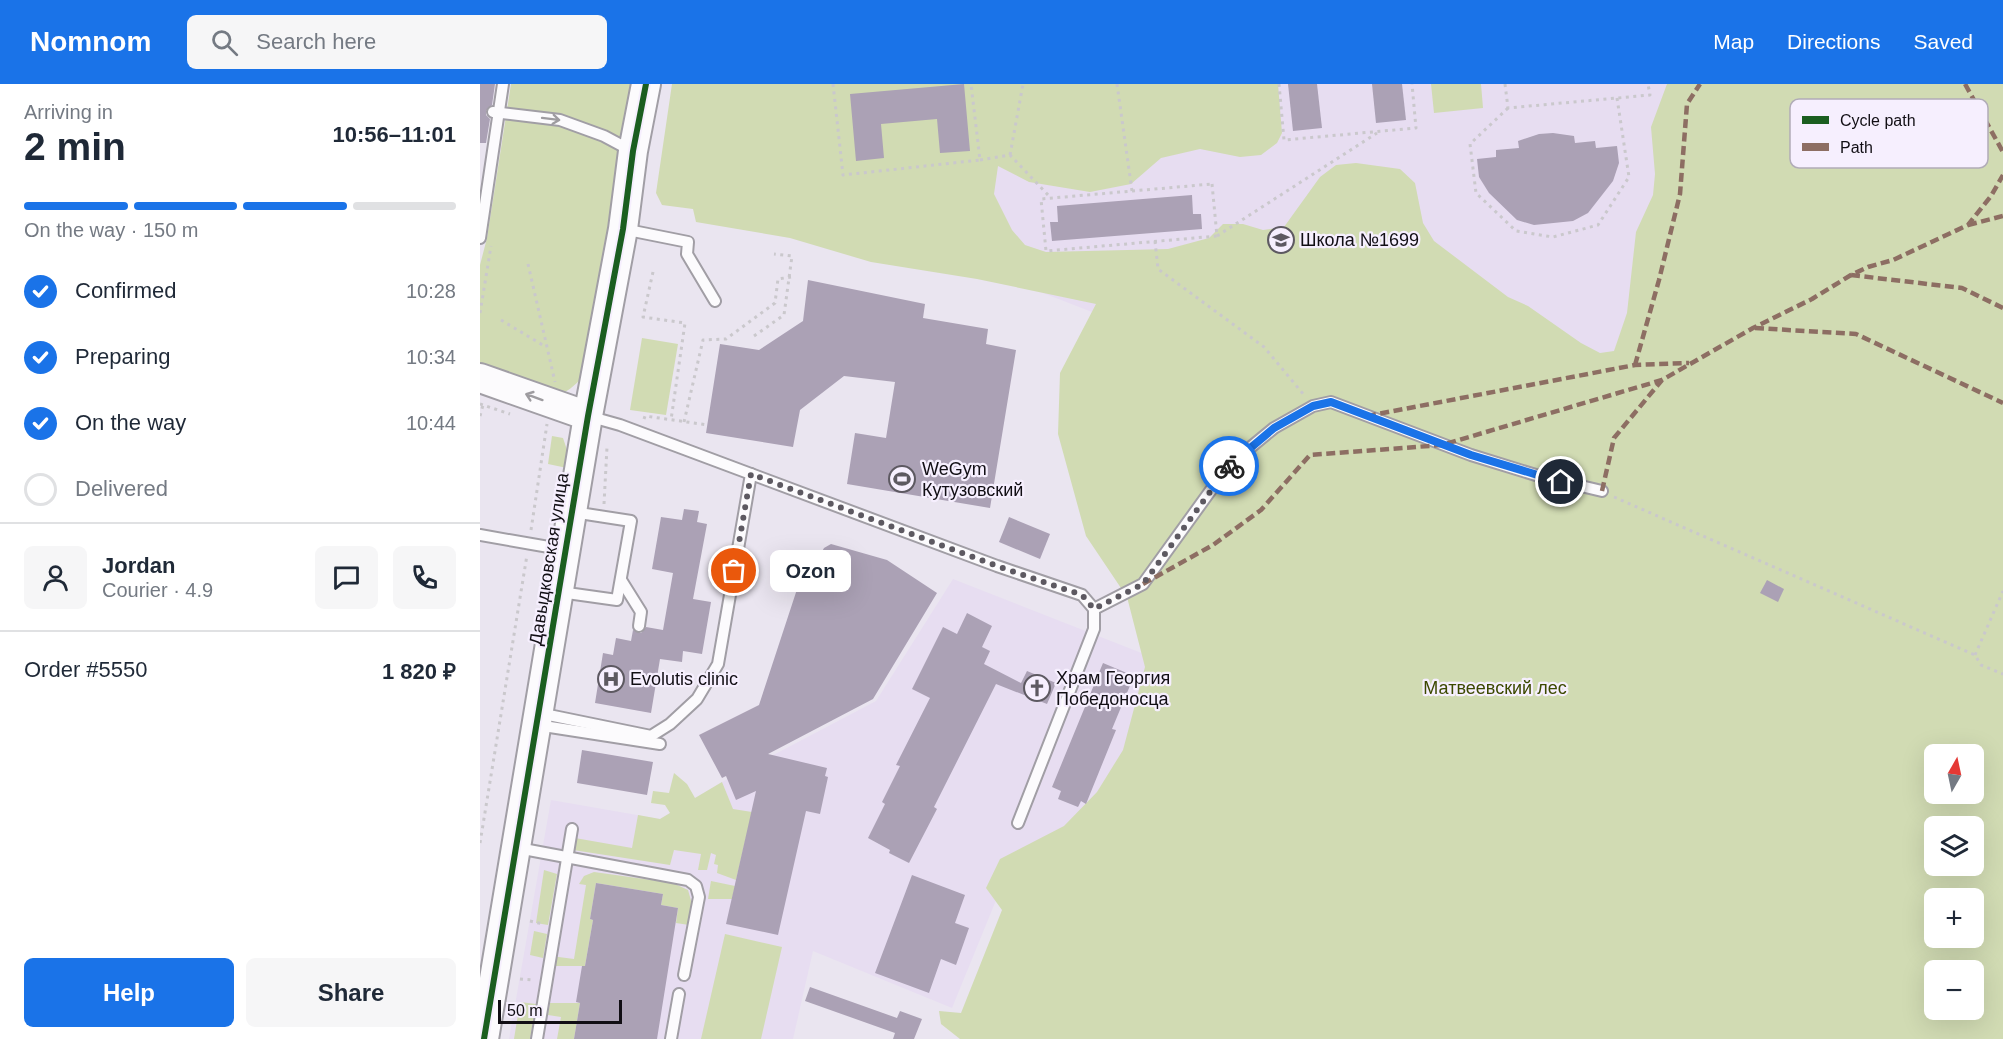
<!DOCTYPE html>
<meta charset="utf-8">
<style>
:root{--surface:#fff;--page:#f6f6f7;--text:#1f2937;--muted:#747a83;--line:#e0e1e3;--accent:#1a73e8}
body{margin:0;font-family:Helvetica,sans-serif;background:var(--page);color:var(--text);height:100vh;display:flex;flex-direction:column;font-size:22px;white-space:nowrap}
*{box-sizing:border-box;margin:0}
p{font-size:20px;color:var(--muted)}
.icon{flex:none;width:33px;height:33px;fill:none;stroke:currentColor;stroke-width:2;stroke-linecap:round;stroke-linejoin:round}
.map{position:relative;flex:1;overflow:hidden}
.panel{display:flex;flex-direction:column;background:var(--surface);width:480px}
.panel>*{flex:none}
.needle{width:39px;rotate:9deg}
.buttons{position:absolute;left:1444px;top:660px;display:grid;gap:12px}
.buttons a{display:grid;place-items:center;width:60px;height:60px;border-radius:9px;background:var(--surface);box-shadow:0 6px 24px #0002;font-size:30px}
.scale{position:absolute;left:18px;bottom:15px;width:124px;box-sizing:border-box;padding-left:6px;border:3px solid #110e14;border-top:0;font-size:16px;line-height:21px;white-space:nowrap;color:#110e14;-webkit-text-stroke:4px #f6effe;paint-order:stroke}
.pin{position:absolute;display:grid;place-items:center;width:51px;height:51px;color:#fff;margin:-26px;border:3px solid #fff;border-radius:50%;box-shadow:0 2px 6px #0007}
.courier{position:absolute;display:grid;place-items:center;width:60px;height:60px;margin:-30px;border:4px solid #1a73e8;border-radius:50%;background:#fff;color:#222;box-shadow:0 2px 8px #0007}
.bubble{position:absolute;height:42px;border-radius:9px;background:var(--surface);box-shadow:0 6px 24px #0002;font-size:20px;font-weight:700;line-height:42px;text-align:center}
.summary em{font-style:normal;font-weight:700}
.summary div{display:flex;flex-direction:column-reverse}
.summary{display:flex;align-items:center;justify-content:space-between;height:102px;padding:0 24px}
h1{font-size:39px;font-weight:700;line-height:45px}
.bar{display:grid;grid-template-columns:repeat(4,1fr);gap:9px 6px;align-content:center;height:72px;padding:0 24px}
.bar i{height:8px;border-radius:4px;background:var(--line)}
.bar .current{background:var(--accent)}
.bar p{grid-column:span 4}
.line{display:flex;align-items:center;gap:15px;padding:0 24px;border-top:2px solid var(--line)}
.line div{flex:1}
.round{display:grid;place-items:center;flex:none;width:63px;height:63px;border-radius:9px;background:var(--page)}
ol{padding:0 24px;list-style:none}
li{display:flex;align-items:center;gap:18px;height:66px}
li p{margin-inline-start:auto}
li .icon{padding:6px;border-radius:50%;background:var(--accent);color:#fff;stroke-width:4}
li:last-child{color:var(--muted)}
li i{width:33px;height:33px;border:3px solid var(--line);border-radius:50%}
.action{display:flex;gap:12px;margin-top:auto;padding:12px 24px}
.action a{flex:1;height:69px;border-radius:9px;background:var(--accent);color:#fff;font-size:24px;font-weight:700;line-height:69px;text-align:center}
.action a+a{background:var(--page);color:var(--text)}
header{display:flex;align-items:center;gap:36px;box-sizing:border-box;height:84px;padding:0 30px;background:var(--accent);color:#fff}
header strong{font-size:28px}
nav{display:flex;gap:33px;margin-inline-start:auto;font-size:21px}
.search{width:420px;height:54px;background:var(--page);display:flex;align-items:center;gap:15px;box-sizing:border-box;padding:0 21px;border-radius:9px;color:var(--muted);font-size:22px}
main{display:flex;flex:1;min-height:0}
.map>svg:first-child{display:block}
.built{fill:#e7ddf1}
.green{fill:#d1dbb3;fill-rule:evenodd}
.building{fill:#aba1b5}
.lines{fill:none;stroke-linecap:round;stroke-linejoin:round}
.lane-casing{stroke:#a19ea5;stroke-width:14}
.secondary-casing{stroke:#a19ea5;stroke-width:32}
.path{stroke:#cac8cc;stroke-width:3;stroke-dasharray:3 4.5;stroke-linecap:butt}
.lane{stroke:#fcfbfd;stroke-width:10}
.secondary{stroke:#fcfbfd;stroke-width:28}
.quiet{stroke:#8d6e63;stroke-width:4.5;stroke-dasharray:9 4.5;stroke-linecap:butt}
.cycleway-casing{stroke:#f6effe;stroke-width:10}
.cycleway{stroke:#1b5e20;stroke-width:6}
.oneway{stroke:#9e9ca0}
.done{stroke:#5d5961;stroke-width:6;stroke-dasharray:0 10.8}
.route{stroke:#1a73e8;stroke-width:8}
.labels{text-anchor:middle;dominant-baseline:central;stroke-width:4.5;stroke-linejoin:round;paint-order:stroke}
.poi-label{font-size:18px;fill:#110e14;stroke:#f6effe;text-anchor:start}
.street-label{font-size:18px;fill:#110e14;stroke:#f6effe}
.park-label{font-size:18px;fill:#3c4900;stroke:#f6effe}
.key{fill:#f6effe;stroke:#b1acb8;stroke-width:1.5}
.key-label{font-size:16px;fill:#110e14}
</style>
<header>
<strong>Nomnom</strong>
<div class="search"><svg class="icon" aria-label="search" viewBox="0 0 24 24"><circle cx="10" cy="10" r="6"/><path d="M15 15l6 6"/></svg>Search here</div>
<nav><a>Map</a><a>Directions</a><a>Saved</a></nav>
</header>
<main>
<section class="panel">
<div class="summary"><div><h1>2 min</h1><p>Arriving in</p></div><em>10:56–11:01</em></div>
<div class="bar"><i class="current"></i><i class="current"></i><i class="current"></i><i></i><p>On the way · 150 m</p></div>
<ol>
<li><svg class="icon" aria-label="check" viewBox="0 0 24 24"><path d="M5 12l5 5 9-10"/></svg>Confirmed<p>10:28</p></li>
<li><svg class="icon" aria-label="check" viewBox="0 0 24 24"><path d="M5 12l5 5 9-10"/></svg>Preparing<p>10:34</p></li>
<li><svg class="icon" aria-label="check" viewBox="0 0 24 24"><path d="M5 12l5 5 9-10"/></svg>On the way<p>10:44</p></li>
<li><i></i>Delivered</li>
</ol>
<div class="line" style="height:108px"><a class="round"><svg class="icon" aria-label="person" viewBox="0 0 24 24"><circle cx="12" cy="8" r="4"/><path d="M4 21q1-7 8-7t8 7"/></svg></a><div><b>Jordan</b><p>Courier · 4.9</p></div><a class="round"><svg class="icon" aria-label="chat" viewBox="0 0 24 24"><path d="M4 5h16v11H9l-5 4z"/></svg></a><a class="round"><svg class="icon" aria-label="phone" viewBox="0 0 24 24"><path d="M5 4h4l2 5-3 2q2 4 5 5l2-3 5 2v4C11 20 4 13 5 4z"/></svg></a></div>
<div class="line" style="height:78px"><div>Order #5550</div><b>1 820 ₽</b></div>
<div class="action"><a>Help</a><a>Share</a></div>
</section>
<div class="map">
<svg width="1523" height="955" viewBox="0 0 1523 955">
<rect width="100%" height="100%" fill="#eae5f0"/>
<!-- built -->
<g class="built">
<polygon points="205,0 1207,0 1150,269 885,311 630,235 341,123"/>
<polygon points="473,495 687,579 618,745 530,782 472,924 333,867 313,955 29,955 71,716 180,735 242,698 396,617"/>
</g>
<!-- green -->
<g class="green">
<path d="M31 0H152L108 284C101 296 94 303 82 310L0 284V181L7 154Z"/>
<path d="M192 0H798L802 49 797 59 781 71 760 73 720 65 681 74 651 100 610 108 549 98 518 82 514 110 532 146 545 161 566 168 688 165 729 154 743 140H763L783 146 804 143 840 93 856 81 876 79 920 85 935 99 943 139 954 157 1028 213 1048 222 1101 259 1120 269 1134 267 1147 229 1156 148 1173 111 1175 90 1171 43 1187 0H1523V955H480L461 940 459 927 481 929 522 826 506 804 520 775 584 742 617 708 643 666 665 583 647 513 606 452 578 350 580 289 616 220 497 195 391 178 310 154 216 138 213 125 182 121 176 109ZM1455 670H1494V710H1455ZM1455 742H1494V782H1455ZM1455 814H1494V854H1455ZM1455 886H1494V926H1455Z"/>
<polygon points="951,0 1001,0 1003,24 954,29"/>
<polygon points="162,254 198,260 186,331 150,326"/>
<polygon points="72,352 83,354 89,372 87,384 68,380"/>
<polygon points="194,689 207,700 215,714 242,698 253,725 272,728 256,796 237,789 238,781 234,780 236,771 231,769 227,786 218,786 221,770 194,766 190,781 93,766 95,754 152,764 158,731 180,735 190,729 185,721 171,719 173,707 189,709"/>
<polygon points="64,786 77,790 68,841 56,839"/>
<polygon points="114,788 193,799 208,806 212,820 209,841 196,839 198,824 181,821 183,810 116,799 110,835 113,836 105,882 69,882 71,872 94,875 106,801 99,800 104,792"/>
<polygon points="231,797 255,802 252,815 228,815"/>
<polygon points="54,847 67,850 63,874 50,871"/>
<polygon points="245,850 302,863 281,955 221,955"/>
<polygon points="40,918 56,920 50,955 34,955"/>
<polygon points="70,919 100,919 94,955 77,955 81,933 68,931"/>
</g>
<!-- building -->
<g class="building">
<polygon points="0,0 15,0 12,21 6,27 6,31 10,35 6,59 0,59"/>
<polygon points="484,0 490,67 460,69 457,35 401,40 404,74 376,77 370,10"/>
<polygon points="808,0 837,0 842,44 813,47"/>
<polygon points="892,0 922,0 926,36 896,39"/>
<polygon points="1073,49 1094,52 1095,59 1115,57 1116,64 1137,62 1139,79 1133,97 1108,129 1093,137 1054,141 1037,136 1009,109 999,93 997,75 1016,73 1016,66 1039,64 1038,57 1059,50"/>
<polygon points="712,111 713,130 721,130 722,145 572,157 570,138 578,138 577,122"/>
<polygon points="328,196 445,220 443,234 508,245 506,260 536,266 510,424 367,400 375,349 406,354 415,298 364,292 320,326 313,363 226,349 240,260 279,266 323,237"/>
<polygon points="204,425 219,427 217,438 227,440 213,515 231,518 222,570 203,567 202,578 180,575 171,629 115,619 123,569 133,571 136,554 151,557 153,546 161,549 166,543 183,546 193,489 172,485 181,433 202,436"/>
<polygon points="529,433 570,450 560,475 519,458"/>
<polygon points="351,460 407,476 457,509 393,615 288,670 347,684 345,692 348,693 340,730 326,727 298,851 246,840 276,707 256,716 246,692 242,694 219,651 279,621 323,487 339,497 339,473 344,464"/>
<polygon points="1287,496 1304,505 1298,518 1280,509"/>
<polygon points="487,529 512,542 502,563 510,567 504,580 541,599 547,587 576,599 567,620 516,600 454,723 457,725 429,779 409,769 410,766 388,754 405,720 402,718 420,682 416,681 450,614 432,605 463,543 477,550"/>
<polygon points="623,579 654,592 632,645 636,646 606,720 601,717 598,723 578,715 581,707 572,703"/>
<polygon points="102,666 173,678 167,711 97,699"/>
<polygon points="432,791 485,811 475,839 489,844 476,881 461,875 449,909 395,889"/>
<polygon points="116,799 183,810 181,821 198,824 177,955 94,955 100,919 96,918 102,882 105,882 113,836 110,835"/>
<polygon points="330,903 417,934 420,927 442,935 434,955 413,955 415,949 325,917"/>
</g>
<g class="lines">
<defs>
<g id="lane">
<polyline points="13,28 80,36 124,52 152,67"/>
<polyline points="143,145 208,158 207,170 235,217"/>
<polyline points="0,154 23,0"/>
<polyline points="108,332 140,341 517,482 602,511 614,525 614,545 538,739"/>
<polyline points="0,451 86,466"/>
<polyline points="141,496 161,528 159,542"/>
<polyline points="80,508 137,516 151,437 93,428"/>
<polyline points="614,525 663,500 749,381 794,344 833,322 851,318 991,371 1059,392 1122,407"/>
<polyline points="59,629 171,652 190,640 217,615 238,580 271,390"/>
<polyline points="57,641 180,660"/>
<polyline points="38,764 208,796 216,802 219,813 204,891"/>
<polyline points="57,955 92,745"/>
<polyline points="191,955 199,910"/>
</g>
<g id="secondary">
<polyline points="0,294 108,332"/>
<polyline points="4,955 108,332 143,145 153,67 166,0"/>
</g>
</defs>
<!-- lane casing -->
<use href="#lane" class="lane-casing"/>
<!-- secondary casing -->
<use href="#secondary" class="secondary-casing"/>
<!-- path -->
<g class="path">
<polyline points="353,0 363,91 500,76 491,0"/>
<polyline points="637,0 652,107"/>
<polyline points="799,0 804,56 936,44 932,0"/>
<polyline points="1025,0 1028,24 1170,11 1168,0"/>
<polyline points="1028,24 990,60 996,109 1036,147 1073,153 1118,141 1149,93 1137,14"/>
<polyline points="530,71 543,0"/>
<polyline points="500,76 530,71 570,113"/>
<polygon points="732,100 737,152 566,167 561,115"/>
<polyline points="737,152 897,49"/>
<polyline points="675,157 678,185 784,263 824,311"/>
<polyline points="48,180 75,298"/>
<polyline points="173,188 163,233 205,239 191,336"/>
<polyline points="0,229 11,162"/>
<polyline points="21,236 66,263"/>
<polyline points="274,252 304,231 312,172 294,170"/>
<polyline points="0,320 30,330"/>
<polyline points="0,332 3,321"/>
<polyline points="164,335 165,332 228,341"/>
<polyline points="204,338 223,256 246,255 295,219 298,195 311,193"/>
<polyline points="1134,413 1495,571 1501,581 1523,590"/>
<polyline points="124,420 127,363"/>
<polyline points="51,446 67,340"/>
<polyline points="1495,571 1523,507"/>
<polyline points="0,759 47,471"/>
<polyline points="50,837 63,840"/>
<polyline points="40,895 53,896"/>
</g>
<!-- lane -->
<use href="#lane" class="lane"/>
<!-- secondary -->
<use href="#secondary" class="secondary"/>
<!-- quiet -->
<g class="quiet">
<polyline points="1485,0 1523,68"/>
<polyline points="1488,141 1523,132"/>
<polyline points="1371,191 1482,204 1523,224"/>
<polyline points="1275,244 1376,250 1523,319"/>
<polyline points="1155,281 1179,196 1200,110 1207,20 1220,0"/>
<polyline points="887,332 1155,281 1209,279"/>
<polyline points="1122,407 1134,354 1182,296 1273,244 1332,215 1371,191 1388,183 1413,176 1488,141 1511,112 1523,91"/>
<polyline points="663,500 733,461 781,426 830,371 962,361 1182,296"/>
</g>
<defs>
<polyline id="cycleway" points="4,955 108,332 143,145 153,67 166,0"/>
</defs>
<!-- cycleway casing -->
<use href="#cycleway" class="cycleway-casing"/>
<!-- cycleway -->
<use href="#cycleway" class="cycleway"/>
</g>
<!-- one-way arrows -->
<defs><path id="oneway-shaft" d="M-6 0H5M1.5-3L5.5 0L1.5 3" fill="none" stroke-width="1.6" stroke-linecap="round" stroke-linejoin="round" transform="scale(1.5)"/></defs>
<g class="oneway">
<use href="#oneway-shaft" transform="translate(71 35) rotate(7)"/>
<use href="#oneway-shaft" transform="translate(54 313) rotate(-160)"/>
</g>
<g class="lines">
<!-- done -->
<polyline class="done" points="254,487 271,390 517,482 602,511 614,525 663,500 749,382"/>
<!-- route -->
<polyline class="route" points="749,382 794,344 833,322 851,318 991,371 1081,398"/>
</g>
<!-- icons -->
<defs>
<symbol id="school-ring" viewBox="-11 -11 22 22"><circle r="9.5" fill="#f6effe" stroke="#5d5961" stroke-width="1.5"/><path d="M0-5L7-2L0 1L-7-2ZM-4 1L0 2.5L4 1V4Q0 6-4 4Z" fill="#5d5961"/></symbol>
<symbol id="stadium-ring" viewBox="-11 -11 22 22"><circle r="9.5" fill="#f6effe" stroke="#5d5961" stroke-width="1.5"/><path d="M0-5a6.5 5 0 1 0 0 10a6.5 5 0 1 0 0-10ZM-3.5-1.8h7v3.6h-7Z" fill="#5d5961"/></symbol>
<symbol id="hospital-ring" viewBox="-11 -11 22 22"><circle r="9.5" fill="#f6effe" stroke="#5d5961" stroke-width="1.5"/><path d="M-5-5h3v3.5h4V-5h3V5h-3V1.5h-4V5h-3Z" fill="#5d5961"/></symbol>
<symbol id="church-ring" viewBox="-11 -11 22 22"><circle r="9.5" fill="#f6effe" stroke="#5d5961" stroke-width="1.5"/><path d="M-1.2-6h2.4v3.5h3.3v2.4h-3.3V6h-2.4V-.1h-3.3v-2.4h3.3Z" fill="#5d5961"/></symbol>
</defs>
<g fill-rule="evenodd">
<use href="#school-ring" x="786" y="141" width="30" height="30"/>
<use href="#stadium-ring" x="407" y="380" width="30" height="30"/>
<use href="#hospital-ring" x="116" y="580" width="30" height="30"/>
<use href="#church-ring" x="542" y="589" width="30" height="30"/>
</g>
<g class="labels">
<!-- poi labels -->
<g class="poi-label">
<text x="820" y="156">Школа №1699</text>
<text x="442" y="385">WeGym<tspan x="442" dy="21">Кутузовский</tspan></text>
<text x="576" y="594">Храм Георгия<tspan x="576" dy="21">Победоносца</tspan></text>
<text x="150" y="595">Evolutis clinic</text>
</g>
<!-- street labels -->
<g class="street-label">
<text transform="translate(69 475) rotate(-81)">Давыдковская улица</text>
</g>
<!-- park labels -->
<g class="park-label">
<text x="1015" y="604">Матвеевский лес</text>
</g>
</g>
<!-- legend -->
<rect x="1310" y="15" width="198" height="69" rx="9" class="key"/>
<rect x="1322" y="32" width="27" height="8" fill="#1b5e20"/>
<rect x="1322" y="59" width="27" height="8" fill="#8d6e63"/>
<g class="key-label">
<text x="1360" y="42">Cycle path</text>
<text x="1360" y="69">Path</text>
</g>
</svg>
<div class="buttons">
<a><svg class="needle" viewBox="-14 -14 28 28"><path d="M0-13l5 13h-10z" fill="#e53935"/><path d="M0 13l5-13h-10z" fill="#747a83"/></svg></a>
<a><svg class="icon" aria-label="layers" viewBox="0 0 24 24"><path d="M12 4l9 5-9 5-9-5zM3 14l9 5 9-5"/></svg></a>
<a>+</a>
<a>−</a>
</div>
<div class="scale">50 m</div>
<div class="pin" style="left:254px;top:487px;background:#ea580c"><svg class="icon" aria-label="bag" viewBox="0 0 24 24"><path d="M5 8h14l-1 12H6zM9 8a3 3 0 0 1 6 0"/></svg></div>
<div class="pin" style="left:1081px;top:398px;background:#1f2937"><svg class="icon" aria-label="home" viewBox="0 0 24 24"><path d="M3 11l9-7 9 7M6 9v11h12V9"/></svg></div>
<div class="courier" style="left:749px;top:382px"><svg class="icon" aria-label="bike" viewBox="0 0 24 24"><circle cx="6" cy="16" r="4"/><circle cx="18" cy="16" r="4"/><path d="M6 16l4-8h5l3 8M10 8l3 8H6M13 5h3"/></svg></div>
<div class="bubble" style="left:290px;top:466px;width:81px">Ozon</div>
</div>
</main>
